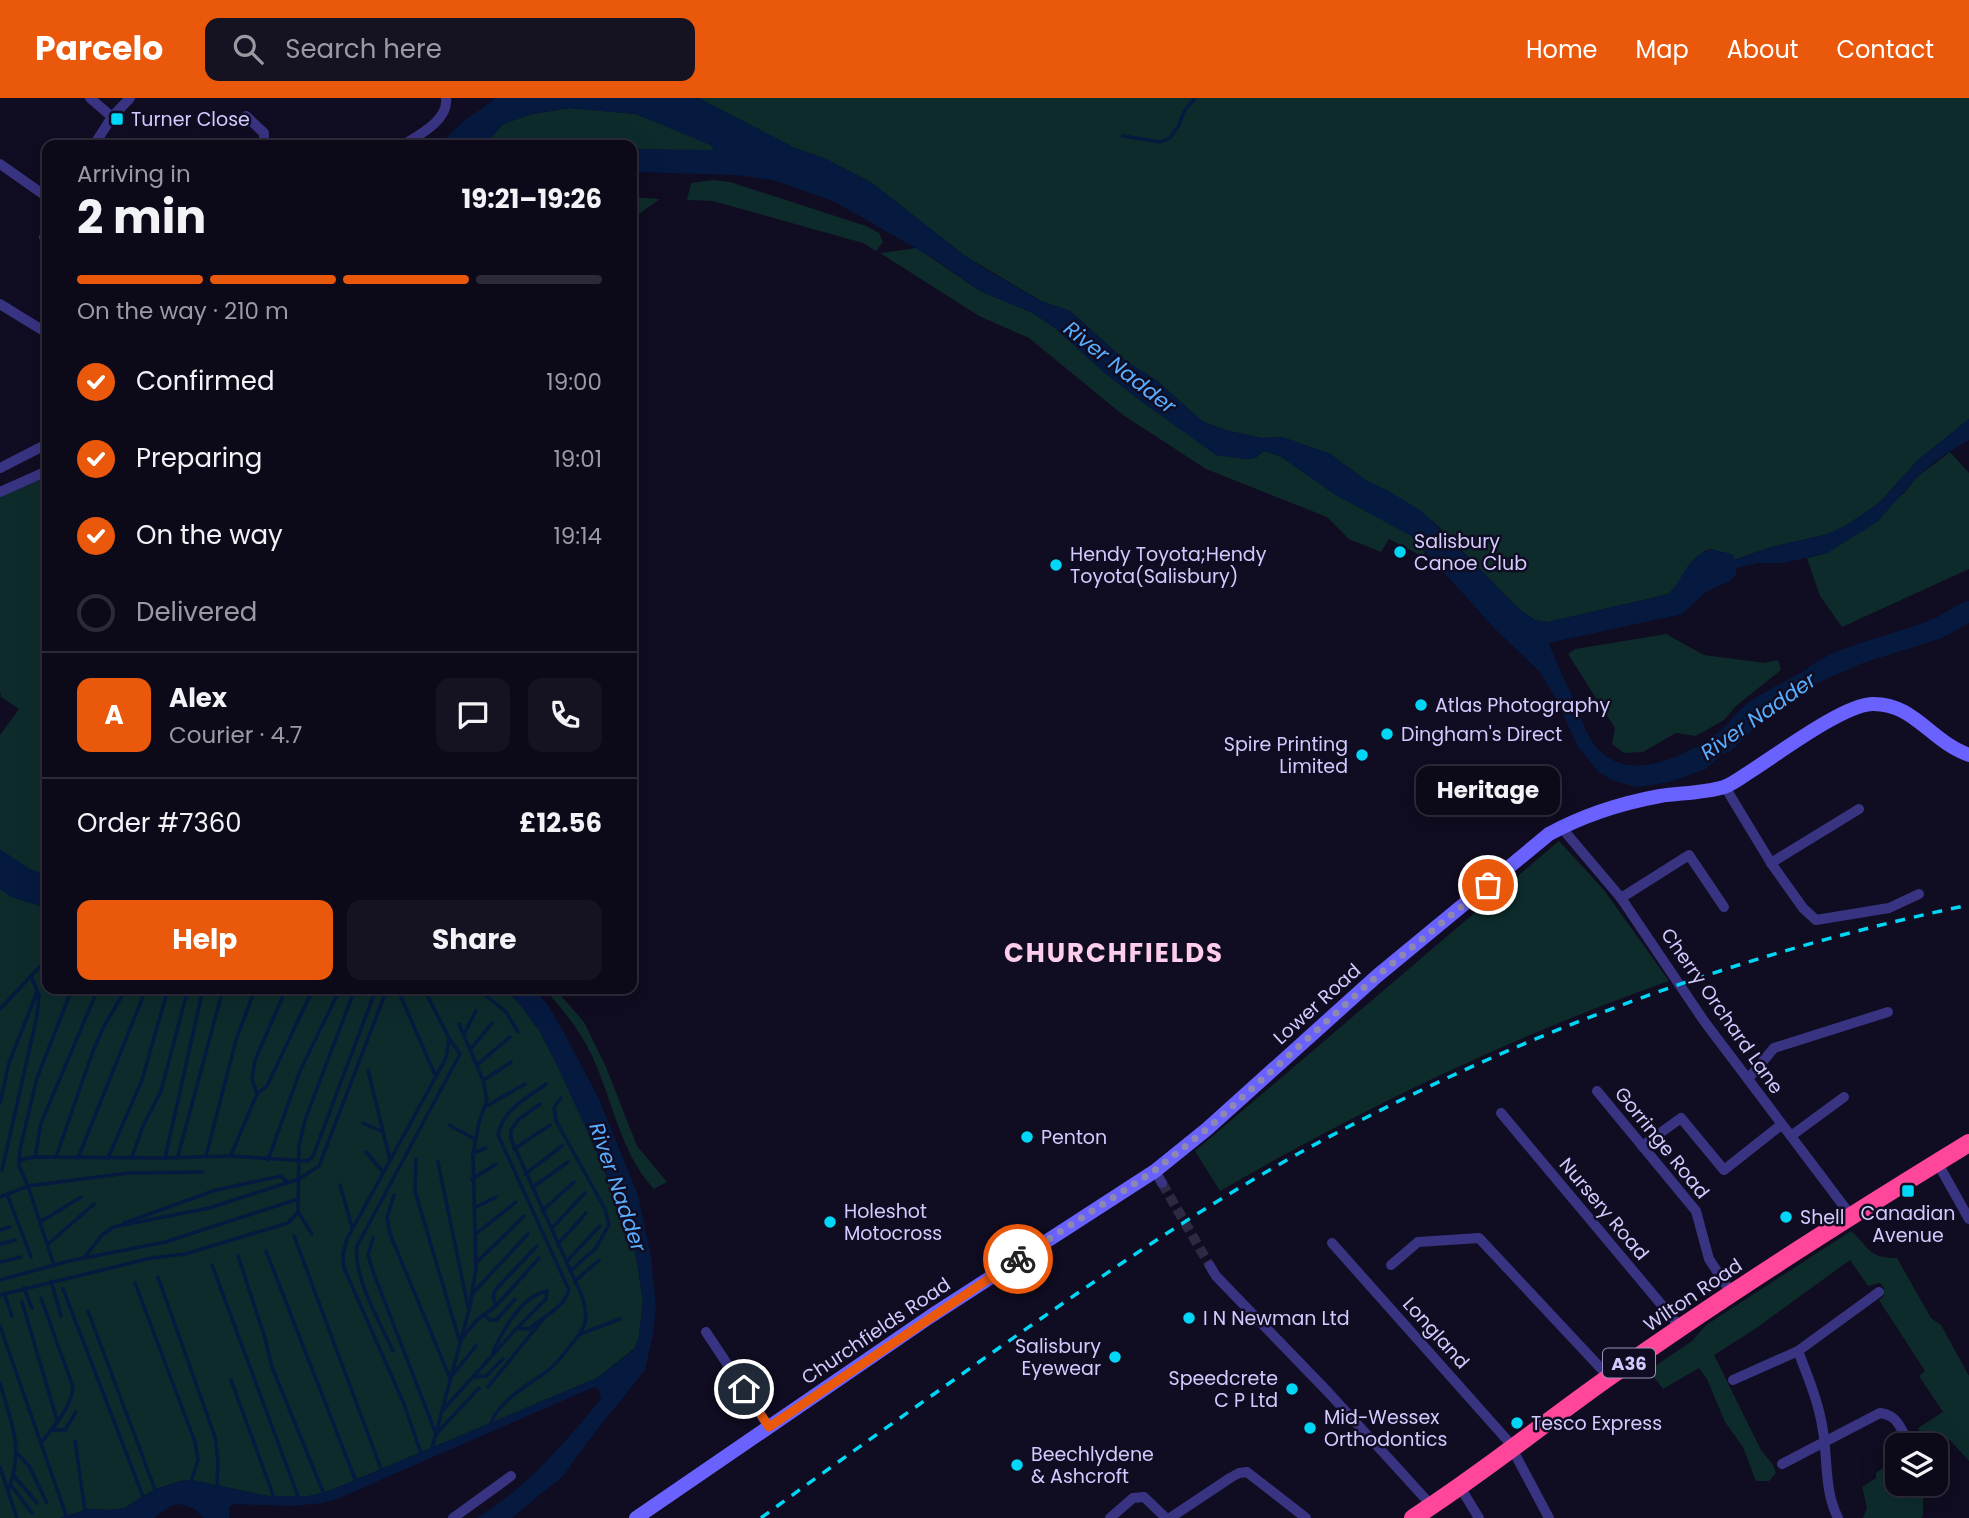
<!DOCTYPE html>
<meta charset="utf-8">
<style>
:root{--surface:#0c0919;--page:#151222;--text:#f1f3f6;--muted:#9a9aa2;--line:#2c2a38;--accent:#ea580c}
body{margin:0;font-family:Poppins,sans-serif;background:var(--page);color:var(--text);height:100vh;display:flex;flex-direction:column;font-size:26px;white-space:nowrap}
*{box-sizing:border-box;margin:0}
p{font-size:23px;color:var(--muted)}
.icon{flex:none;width:38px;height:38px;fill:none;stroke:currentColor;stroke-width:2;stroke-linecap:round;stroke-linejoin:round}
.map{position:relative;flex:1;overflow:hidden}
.details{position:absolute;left:42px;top:42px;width:595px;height:854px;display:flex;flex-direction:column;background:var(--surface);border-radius:14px;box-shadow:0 7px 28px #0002,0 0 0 2px var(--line)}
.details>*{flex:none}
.fabs{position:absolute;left:1885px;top:1335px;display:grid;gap:14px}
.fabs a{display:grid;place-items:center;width:63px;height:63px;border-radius:14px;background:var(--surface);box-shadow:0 7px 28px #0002,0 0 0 2px var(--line);font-size:35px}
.pin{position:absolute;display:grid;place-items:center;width:60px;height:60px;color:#fff;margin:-30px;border:4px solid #fff;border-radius:50%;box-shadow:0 2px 7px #0007}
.courier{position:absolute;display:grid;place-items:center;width:70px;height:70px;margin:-35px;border:5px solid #ea580c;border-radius:50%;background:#fff;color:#222;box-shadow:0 2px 9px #0007}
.bubble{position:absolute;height:49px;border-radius:14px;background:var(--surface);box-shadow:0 7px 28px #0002,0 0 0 2px var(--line);font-size:23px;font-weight:700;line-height:49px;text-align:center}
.head em{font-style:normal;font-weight:700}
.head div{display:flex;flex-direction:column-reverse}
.head{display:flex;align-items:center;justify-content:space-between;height:119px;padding:0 35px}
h1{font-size:46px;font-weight:700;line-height:52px}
.bar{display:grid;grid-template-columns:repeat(4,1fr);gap:10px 7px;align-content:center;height:84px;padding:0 35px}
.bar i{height:9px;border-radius:5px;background:var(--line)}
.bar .on{background:var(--accent)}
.bar p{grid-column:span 4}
.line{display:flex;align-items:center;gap:18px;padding:0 35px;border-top:2px solid var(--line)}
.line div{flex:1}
.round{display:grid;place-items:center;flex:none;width:74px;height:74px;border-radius:14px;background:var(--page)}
ol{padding:0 35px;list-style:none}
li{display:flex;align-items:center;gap:21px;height:77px}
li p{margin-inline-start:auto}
li .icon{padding:7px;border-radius:50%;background:var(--accent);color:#fff;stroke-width:4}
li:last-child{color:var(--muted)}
li i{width:38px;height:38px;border:4px solid var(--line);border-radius:50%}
.button{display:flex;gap:14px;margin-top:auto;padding:14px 35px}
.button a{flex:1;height:80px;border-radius:14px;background:var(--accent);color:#fff;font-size:28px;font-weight:700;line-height:80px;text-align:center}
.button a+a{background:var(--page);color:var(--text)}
header{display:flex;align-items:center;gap:42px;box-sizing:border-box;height:98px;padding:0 35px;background:var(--accent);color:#fff}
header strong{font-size:33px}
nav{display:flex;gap:38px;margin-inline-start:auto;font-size:24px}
.search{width:490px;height:63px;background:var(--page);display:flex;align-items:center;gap:18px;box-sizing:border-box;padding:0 24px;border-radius:14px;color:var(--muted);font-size:26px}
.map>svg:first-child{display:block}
.green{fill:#0e2b2b}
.water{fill:#06193f}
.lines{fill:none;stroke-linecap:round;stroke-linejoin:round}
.stream{stroke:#06193f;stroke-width:3.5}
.street-tunnel{stroke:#2d2942;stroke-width:10;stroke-dasharray:10 5;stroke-linecap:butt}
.street{stroke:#393482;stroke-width:10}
.secondary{stroke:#6a62ff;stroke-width:14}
.highway{stroke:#ff469a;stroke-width:18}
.rail{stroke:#00d7f6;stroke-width:3.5;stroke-dasharray:10 9;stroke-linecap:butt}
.done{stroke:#8e88b1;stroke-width:7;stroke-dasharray:0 12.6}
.route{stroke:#ea580c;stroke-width:9}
.poi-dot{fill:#00d7f6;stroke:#100c21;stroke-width:2.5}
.labels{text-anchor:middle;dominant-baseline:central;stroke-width:5;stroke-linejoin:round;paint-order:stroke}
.shield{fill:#100c21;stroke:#9892bc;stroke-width:2}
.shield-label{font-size:18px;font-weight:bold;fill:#d2cbff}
.poi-label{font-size:19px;fill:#d2cbff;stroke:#100c21;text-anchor:start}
.street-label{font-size:19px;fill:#d2cbff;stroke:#100c21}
.water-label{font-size:21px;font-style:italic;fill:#59aeff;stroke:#100c21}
.district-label{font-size:26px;font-weight:bold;letter-spacing:2px;fill:#ffcdec;stroke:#100c21}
</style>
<header>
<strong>Parcelo</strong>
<div class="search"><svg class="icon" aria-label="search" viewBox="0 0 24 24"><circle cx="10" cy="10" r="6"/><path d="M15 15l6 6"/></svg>Search here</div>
<nav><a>Home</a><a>Map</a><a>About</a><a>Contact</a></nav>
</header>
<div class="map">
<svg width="1969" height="1420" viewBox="0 0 1969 1420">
<rect width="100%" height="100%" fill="#100c21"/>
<!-- green -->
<g class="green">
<polygon points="698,0 1969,0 1969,321 1918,362 1879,405 1847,427 1828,436 1771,449 1734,462 1733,457 1711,451 1704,453 1669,496 1548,524 1535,522 1520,512 1434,424 1390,394 1367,383 1330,356 1282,339 1261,340 1225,332 1202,323 1156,282 1127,264 1070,213 1041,203 965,158 872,85 826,61 795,50"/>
<polygon points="569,10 636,16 711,47 715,53 632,51 632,47 485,47 503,26 532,16"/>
<polygon points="713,82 730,84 866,128 879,135 883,144 876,153 863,145 713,103 687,102 691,85"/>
<polygon points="632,99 660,101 636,118 632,127"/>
<polygon points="917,150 980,193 1033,215 1055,230 1104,274 1216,357 1247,361 1255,360 1264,353 1280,358 1336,397 1411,437 1425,454 1419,460 1416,455 1389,441 1381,454 1349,441 1327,419 1206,371 1123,317 1029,240 979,218 880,155"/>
<polygon points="1950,354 1969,375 1969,471 1842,529 1820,498 1807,460 1827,455 1903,396 1917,379"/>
<polygon points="47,373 47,793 0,771 0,637 19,611 1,599 0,592 0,397"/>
<polygon points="1666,536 1704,557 1765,565 1778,562 1781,572 1736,608 1724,622 1696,638 1676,635 1643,654 1624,655 1612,646 1615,630 1568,556 1575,551"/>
<path d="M1559 743 1604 792 1669 883C1513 938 1363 1010 1220 1093L1195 1053Z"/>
<polygon points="0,791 12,799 47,810 47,891 503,891 519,905 539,932 555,963 579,1011 624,1121 636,1158 643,1203 639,1238 635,1250 597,1280 329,1393 309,1398 268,1398 192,1382 180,1383 153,1392 125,1410 112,1412 89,1411 60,1420 0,1420"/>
<path d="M545 891H555L584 924 606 969 637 1048 667 1084 654 1091C617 1051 612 994 587 948 576 927 560 909 545 891Z"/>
<path d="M1851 1133C1871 1151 1868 1160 1897 1160L1931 1220 1941 1227 1969 1278V1363L1950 1342 1936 1355V1348L1906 1347 1922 1337 1918 1330 1943 1314 1919 1278 1925 1273 1879 1202 1884 1198V1190L1880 1185 1868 1188 1850 1162 1755 1231 1714 1257 1761 1352 1773 1367 1776 1375 1769 1383H1756L1743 1349 1725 1324 1707 1281 1699 1270 1663 1291 1649 1272 1692 1243 1706 1227Z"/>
<polygon points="1897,1355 1897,1386 1926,1386 1923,1392 1923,1418 1921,1420 1863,1420 1867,1410 1862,1389 1876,1380 1876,1375 1889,1366 1887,1361"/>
</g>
<!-- water -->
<g class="water">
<path d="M496 0H698L795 50 826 61 872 85 965 158 990 174 1041 203 1070 213 1127 264 1156 282 1202 323 1225 332 1261 340 1282 339 1330 356 1367 383 1390 394 1423 414 1520 512 1535 522 1548 524 1669 496C1686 478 1685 459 1712 451L1733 457 1735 462 1771 449 1828 436 1847 427 1879 405 1918 362 1969 321V342L1942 358 1917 379 1877 424 1827 455 1784 465H1759L1736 470V477L1731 482 1706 494 1682 516 1549 545C1556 565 1566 585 1575 604 1582 621 1586 639 1599 652 1629 683 1677 661 1708 642 1726 632 1735 613 1752 602 1768 591 1787 583 1804 573 1832 547 1898 537 1935 520 1947 515 1956 505 1969 503V525L1942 540 1863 565 1810 588 1792 603 1777 608 1731 653 1722 656 1706 671 1669 684 1652 687 1636 689 1612 682 1599 674 1578 649 1556 601 1540 574 1495 531 1411 438 1336 397 1280 358 1264 353 1255 360 1247 361 1216 357 1142 304 1103 274 1055 230 1033 215 980 193 933 160 833 103 773 82 735 77 632 74V51L715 52 711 47 636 16 569 10 532 16 503 26 485 47H438L464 23Z"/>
<polygon points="0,751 30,771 47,777 47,810 12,799 0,791"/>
<path d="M503 891H534L547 906 561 929 599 1001 638 1097 651 1158 656 1209 653 1236 645 1272 588 1343 564 1377 512 1420H477C527 1390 564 1345 601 1301L599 1292 594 1289 337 1401 323 1405 294 1408 234 1406 229 1409V1420H204L193 1410 180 1406 171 1408 154 1420H60L89 1411 112 1412 125 1410 153 1392 180 1383 192 1382 268 1398H309L329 1393 597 1280 635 1251 639 1238 643 1203 636 1158 624 1121 598 1057 555 963 539 932 519 905Z"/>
</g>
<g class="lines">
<!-- stream -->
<g class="stream">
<polyline points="1123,38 1160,44 1170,40 1179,27 1184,13 1195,0"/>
<polyline points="478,891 506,914 518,934"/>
<polyline points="398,892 436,979"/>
<polyline points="0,911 47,861"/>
<polyline points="464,936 476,913"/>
<polyline points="470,952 492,925"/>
<polyline points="477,967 510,939"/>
<polyline points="368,972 390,1062"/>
<polyline points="484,982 511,964"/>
<polyline points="257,996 252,981 255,962 286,891"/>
<polyline points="561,1000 554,1009 556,1023 605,1111 609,1127 596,1150 570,1173"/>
<polyline points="0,1005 9,965 37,894"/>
<polyline points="485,1009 525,986"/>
<polyline points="363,1025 383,1034"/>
<polyline points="449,1027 475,1041"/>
<polyline points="514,1051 550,1027"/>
<polyline points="366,1054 383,1074"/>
<polyline points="473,1055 486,1050"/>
<polyline points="231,1057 257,996 267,988 313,891"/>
<polyline points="178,1058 223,891"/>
<polyline points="206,1058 236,942 255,891"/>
<polyline points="35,1059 41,1025 98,891"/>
<polyline points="56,1059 93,953 104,928 126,891"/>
<polyline points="132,1059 143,1028 161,993 188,891"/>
<polyline points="78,1060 146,891"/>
<polyline points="108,1060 142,982 168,891"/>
<polyline points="165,1060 203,891"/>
<polyline points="416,1061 415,1093 459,1241"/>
<polyline points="19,1062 35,1059 165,1060 231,1058 308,1063 313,1058 376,891"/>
<polyline points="268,1062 300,973 340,891"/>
<polyline points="438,1064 468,1209"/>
<polyline points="2,1072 37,918 39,897 31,878"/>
<polyline points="525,1076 562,1048"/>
<polyline points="472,1081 496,1066"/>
<polyline points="340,1087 352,1129"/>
<polyline points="533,1089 568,1064"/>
<polyline points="7,1096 31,1159"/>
<polyline points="394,1097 387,1119 390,1136 450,1280 476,1248"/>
<polyline points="0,1099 28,1088 19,1068 20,1051 37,980 72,891"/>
<polyline points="476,1109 496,1099"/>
<polyline points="542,1113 574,1084"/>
<polyline points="298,1114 312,1136"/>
<polyline points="40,1124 81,1099"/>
<polyline points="124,1125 216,1092 281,1078 287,1084"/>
<polyline points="551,1131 585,1095"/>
<polyline points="0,1132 10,1129"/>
<polyline points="476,1136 516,1104"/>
<polyline points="294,1138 383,1376"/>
<polyline points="373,1140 368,1156 372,1171 436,1336 479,1290"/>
<polyline points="0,1146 15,1142"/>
<polyline points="48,1146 94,1106"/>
<polyline points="558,1146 586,1115"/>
<polyline points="266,1153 357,1386"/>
<polyline points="238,1158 265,1240 272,1269 324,1396"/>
<polyline points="84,1160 102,1137 113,1129 209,1110 299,1081 319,1068 387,891"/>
<polyline points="0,1164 21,1159"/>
<polyline points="566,1164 600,1128"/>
<polyline points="476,1165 524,1118"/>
<polyline points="54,1167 28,1088 128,1075 203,1074"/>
<polyline points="212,1167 299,1401"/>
<polyline points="158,1179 215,1339 218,1361 217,1389"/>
<polyline points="0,1182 69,1163 165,1144 298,1101"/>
<polyline points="51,1183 61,1218"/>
<polyline points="575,1183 599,1162"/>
<polyline points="135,1185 195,1344 198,1362 191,1384"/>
<polyline points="24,1190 32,1210"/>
<polyline points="63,1191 144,1401"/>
<polyline points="4,1195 12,1218"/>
<polyline points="472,1196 528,1136"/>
<polyline points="0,1197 151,1160 185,1156 288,1125 298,1114 299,1048 305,1022 355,891"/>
<path d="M41 1200 73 1289C70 1312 55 1326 42 1344"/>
<polyline points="22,1204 57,1322"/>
<polyline points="496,1208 539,1160"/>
<polyline points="88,1213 156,1394"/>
<polyline points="484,1217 490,1222 496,1222 515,1201"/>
<polyline points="0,1228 66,1417"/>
<polyline points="580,1236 620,1221"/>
<polyline points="461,1241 478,1221 496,1208 493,1198 496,1191 537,1148"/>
<path d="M393 1253C380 1224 353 1179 357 1148L460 956 449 940"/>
<path d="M493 1254C503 1232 521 1198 547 1193L546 1201 517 1230"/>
<polyline points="474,1279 486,1278 503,1261"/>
<polyline points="231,1282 275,1402"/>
<path d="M0 1285C11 1326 25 1350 8 1392"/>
<polyline points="488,1289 544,1220"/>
<path d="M442 1313 517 1230 529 1231C543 1218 563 1211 569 1192L498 1037C503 1011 526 1001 546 986"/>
<path d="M490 1329C496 1302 532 1286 552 1269 560 1262 564 1255 570 1248 587 1228 589 1222 582 1198L511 1041V1032L518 1022 540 1006"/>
<polyline points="50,1332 65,1332 76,1314"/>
<polyline points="75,1343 86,1420"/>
<polyline points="431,1354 470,1208 476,1170 473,1056 479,1024 487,1002 483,982 459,926"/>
<polyline points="18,1356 29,1368 47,1405"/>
<polyline points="422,1358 404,1306 344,1170 343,1156 347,1141 446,960 449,940 424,891"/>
<polyline points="0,1369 17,1420"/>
<polyline points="14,1378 37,1405"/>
<polyline points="11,1387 32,1415"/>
</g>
<!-- street-tunnel -->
<polyline class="street-tunnel" points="1162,1085 1210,1168"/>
<!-- street -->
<g class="street">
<polyline points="90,0 112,19"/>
<polyline points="246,18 264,35 264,47"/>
<polyline points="94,47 112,19 130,0"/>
<path d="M403 47C419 37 449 22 446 0"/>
<polyline points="0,66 47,99"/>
<polyline points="44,139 47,134"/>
<polyline points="0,206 47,235"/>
<polyline points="0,370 47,346"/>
<polyline points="0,394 47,373"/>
<polyline points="1725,689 1771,765 1859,711"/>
<polyline points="1561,729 1621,800 1704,923 1852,1119"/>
<polyline points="1771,765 1803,810 1816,822 1889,810 1919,796"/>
<polyline points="1621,800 1689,757 1724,809"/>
<polyline points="1748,981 1774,950 1888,914"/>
<polyline points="1597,993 1696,1113 1709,1161 1732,1196"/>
<polyline points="1501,1015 1681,1230"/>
<polyline points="1791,1038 1844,999"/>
<polyline points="1642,1048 1681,1020 1724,1072 1781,1027"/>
<polyline points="1937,1064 1969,1121"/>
<polyline points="1155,1073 1162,1085"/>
<polyline points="1332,1145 1508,1343 1549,1420"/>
<polyline points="1391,1167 1418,1144 1479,1140 1609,1279"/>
<polyline points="1210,1168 1216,1178 1328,1294 1432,1408"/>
<polyline points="706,1234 769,1329"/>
<polyline points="1733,1282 1798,1253"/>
<path d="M1782 1366 1880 1315C1894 1317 1898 1324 1904 1336"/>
<polyline points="1460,1389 1479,1420"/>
<polyline points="453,1420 511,1378"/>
<polyline points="1110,1420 1133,1400 1144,1399 1166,1420"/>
<polyline points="1170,1420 1230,1380 1239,1375 1247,1374 1306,1420"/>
<path d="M1838 1420C1824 1392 1828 1363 1823 1333 1819 1305 1808 1279 1798 1253L1879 1194"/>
</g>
<!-- secondary -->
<path class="secondary" d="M636 1420 931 1218 1155 1073 1207 1031 1377 878 1549 736C1582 718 1622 705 1660 698 1680 695 1704 695 1724 689 1733 686 1743 678 1751 673 1778 656 1843 607 1872 606 1914 605 1930 643 1969 657"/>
<!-- highway -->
<path class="highway" d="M1413 1420C1482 1376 1545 1324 1612 1277 1728 1195 1848 1119 1969 1045"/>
<!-- rail -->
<path class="rail" d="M761 1420C833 1367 906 1316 979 1264 1097 1181 1215 1098 1344 1031 1540 928 1752 852 1969 807"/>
</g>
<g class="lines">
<!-- done -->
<polyline class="done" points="1018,1161 1154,1073 1207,1031 1377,878 1488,787"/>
<!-- route -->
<polyline class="route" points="744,1291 769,1329 1018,1161"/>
</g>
<!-- markers -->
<g class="poi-dot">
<rect x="110" y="14" width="14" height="14" rx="3.5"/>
<circle cx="1400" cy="454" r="7"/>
<circle cx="1056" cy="467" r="7"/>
<circle cx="1421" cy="607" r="7"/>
<circle cx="1387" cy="636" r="7"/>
<circle cx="1362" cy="657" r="7"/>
<circle cx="1027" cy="1039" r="7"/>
<rect x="1901" y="1086" width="14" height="14" rx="3.5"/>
<circle cx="1786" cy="1119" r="7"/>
<circle cx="830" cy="1124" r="7"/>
<circle cx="1189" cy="1220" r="7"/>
<circle cx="1115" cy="1259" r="7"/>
<circle cx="1292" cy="1291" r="7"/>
<circle cx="1517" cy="1325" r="7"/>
<circle cx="1310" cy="1330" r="7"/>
<circle cx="1017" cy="1367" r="7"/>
</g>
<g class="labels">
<!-- shield labels -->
<rect class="shield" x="1603" y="1250.5" width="52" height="29" rx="5"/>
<g class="shield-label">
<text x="1629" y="1265">A36</text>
</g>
<!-- poi labels -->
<g class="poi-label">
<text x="131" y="21">Turner Close</text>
<text x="1414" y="443">Salisbury<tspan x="1414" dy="22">Canoe Club</tspan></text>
<text x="1070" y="456">Hendy Toyota;Hendy<tspan x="1070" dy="22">Toyota(Salisbury)</tspan></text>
<text x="1435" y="607">Atlas Photography</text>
<text x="1401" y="636">Dingham's Direct</text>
<text x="1348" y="646" text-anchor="end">Spire Printing<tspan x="1348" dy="22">Limited</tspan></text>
<text x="1041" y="1039">Penton</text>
<text x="844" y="1113">Holeshot<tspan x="844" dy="22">Motocross</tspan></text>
<text x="1908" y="1115" text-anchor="middle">Canadian<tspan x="1908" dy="22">Avenue</tspan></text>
<text x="1800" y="1119">Shell</text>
<text x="1203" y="1220">I N Newman Ltd</text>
<text x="1101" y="1248" text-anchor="end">Salisbury<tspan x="1101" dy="22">Eyewear</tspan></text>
<text x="1278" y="1280" text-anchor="end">Speedcrete<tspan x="1278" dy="22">C P Ltd</tspan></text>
<text x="1324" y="1319">Mid-Wessex<tspan x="1324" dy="22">Orthodontics</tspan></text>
<text x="1531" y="1325">Tesco Express</text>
<text x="1031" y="1356">Beechlydene<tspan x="1031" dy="22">&amp; Ashcroft</tspan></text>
</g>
<!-- street labels -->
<g class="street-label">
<text transform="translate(1317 906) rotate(-42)">Lower Road</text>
<text transform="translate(1722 913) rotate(55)">Cherry Orchard Lane</text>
<text transform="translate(1662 1045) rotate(51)">Gorringe Road</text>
<text transform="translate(1604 1111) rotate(50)">Nursery Road</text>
<text transform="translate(1693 1197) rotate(-34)">Wilton Road</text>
<text transform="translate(876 1233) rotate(-34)">Churchfields Road</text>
<text transform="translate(1436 1235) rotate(48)">Longland</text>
</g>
<!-- water labels -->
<g class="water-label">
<text transform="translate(1120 269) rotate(38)">River Nadder</text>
<text transform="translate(1758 618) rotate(-35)">River Nadder</text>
<text transform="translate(618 1089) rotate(71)">River Nadder</text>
</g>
<!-- district labels -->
<g class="district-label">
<text x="1114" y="855">CHURCHFIELDS</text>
</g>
</g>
</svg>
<div class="fabs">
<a><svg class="icon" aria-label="layers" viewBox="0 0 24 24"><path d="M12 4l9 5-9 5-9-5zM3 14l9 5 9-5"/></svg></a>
</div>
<div class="pin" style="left:1488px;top:787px;background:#ea580c"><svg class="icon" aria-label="bag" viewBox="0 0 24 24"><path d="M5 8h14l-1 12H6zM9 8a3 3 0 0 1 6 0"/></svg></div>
<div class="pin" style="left:744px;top:1291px;background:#1f2937"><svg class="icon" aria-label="home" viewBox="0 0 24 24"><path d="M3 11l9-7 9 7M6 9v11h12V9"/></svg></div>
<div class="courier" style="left:1018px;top:1161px"><svg class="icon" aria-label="bike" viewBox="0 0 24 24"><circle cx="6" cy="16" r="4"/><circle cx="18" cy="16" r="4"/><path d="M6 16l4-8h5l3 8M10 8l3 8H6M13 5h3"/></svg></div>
<div class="bubble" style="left:1416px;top:668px;width:144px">Heritage</div>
<section class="details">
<div class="head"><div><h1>2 min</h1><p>Arriving in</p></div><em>19:21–19:26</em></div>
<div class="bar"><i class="on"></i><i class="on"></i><i class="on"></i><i></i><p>On the way · 210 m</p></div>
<ol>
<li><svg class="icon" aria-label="check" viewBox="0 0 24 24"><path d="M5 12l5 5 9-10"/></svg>Confirmed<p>19:00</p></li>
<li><svg class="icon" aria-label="check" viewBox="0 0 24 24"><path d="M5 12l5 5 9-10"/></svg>Preparing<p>19:01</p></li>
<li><svg class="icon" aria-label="check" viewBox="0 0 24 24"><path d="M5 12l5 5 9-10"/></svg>On the way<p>19:14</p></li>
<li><i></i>Delivered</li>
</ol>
<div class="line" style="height:126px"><b class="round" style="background:var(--accent);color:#fff">A</b><div><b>Alex</b><p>Courier · 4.7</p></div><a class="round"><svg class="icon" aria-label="chat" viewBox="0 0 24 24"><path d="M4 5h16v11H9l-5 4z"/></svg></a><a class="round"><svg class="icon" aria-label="phone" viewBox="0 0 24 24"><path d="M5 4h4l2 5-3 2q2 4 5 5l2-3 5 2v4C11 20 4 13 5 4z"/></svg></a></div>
<div class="line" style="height:91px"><div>Order #7360</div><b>£12.56</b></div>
<div class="button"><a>Help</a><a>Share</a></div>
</section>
</div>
